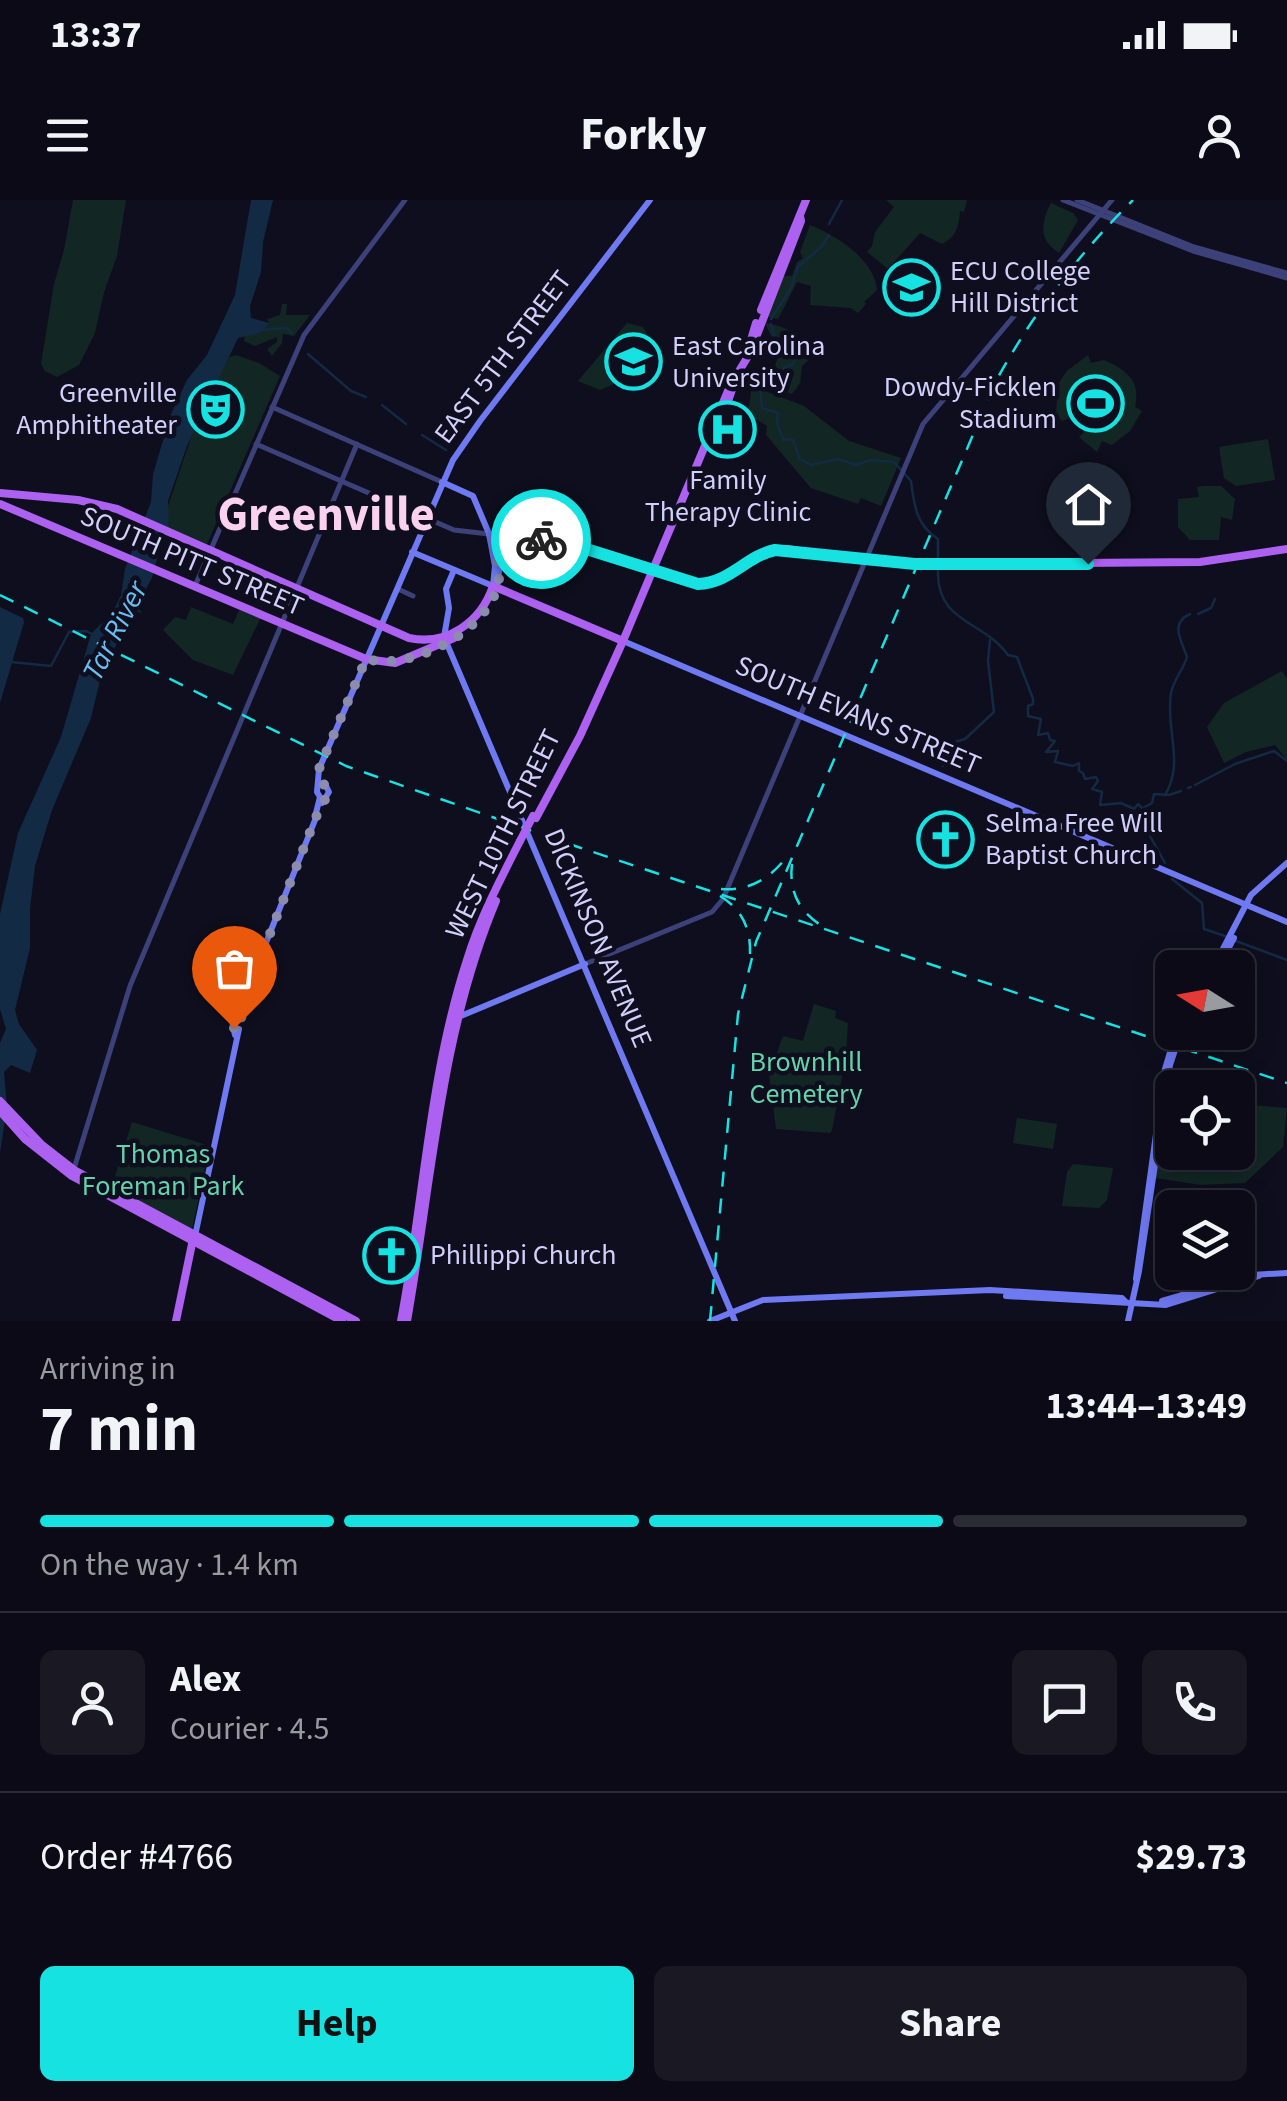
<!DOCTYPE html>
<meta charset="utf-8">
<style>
:root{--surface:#0b0a16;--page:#191823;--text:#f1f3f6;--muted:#9a9aa1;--line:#2b2b35;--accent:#15e2e1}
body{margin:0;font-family:"Source Sans 3",sans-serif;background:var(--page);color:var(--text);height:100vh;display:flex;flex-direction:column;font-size:38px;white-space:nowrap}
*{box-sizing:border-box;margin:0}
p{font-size:32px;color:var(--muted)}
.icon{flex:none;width:55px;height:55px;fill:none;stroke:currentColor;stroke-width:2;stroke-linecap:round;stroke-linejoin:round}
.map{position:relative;height:1121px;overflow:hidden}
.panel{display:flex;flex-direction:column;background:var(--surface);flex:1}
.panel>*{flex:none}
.needle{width:65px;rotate:281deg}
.fabs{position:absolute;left:1155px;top:750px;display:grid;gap:20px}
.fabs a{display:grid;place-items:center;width:100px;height:100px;border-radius:15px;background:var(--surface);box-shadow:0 5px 25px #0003,0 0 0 2px var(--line);font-size:50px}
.pin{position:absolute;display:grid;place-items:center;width:85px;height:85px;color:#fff;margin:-102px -42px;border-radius:50% 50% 50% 0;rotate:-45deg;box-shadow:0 0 10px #0007}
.pin .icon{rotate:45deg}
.courier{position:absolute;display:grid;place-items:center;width:100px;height:100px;margin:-50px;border:8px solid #15e2e1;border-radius:50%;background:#fff;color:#222;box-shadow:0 2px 12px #0007}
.summary em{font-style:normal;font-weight:700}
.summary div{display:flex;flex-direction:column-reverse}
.summary{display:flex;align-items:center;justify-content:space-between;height:170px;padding:0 40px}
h1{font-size:65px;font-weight:700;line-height:75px}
.bar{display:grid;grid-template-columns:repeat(4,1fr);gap:15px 10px;align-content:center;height:120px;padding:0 40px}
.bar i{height:12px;border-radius:8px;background:var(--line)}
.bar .on{background:var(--accent)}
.bar p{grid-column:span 4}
.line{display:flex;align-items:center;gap:25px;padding:0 40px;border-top:2px solid var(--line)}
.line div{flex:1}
.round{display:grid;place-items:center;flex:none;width:105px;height:105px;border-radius:15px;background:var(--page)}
.button{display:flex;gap:20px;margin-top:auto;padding:20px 40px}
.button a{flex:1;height:115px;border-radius:15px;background:var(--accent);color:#111;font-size:40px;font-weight:700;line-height:115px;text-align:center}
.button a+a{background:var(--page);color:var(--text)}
.status{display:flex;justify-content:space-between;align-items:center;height:70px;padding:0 50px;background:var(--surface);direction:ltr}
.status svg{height:28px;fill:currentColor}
header{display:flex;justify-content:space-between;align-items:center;height:130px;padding:0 40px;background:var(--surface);font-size:45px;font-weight:700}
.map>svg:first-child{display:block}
.green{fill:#122724}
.water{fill:#122a43}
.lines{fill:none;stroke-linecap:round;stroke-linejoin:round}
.stream{stroke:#122a43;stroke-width:2.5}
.tertiary{stroke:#3d4179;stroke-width:5}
.secondary{stroke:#6f79f2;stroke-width:6}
.primary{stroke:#ac61f1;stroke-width:8}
.rail{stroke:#15e2e1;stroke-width:2.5;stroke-dasharray:15 12;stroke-linecap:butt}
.primary-bridge{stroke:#ac61f1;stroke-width:8}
.done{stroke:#8c8cae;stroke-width:10;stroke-dasharray:0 18}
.route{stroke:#15e2e1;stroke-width:12}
.labels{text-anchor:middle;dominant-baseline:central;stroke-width:9;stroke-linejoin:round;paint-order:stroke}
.poi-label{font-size:28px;fill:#d0d0fb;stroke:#0f0e1e;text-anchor:start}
.street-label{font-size:28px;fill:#d0d0fb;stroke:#0f0e1e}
.park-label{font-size:28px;fill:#63d3ac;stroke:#0f0e1e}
.water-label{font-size:30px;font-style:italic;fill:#67bff1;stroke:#0f0e1e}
.town-label{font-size:48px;font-weight:bold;fill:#fbd1f0;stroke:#0f0e1e}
</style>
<div class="status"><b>13:37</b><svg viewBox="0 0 49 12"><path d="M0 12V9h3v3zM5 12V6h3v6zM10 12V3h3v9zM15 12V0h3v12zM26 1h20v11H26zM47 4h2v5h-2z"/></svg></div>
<header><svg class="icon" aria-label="menu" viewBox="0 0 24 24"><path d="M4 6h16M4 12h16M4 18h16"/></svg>Forkly<svg class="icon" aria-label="person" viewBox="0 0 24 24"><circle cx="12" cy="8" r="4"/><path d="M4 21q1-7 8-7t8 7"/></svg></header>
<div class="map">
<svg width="1287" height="1121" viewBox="0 0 1287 1121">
<rect width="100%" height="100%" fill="#0f0e1e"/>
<!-- green -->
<g class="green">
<polygon points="73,0 126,0 117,56 104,92 95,133 79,165 57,177 45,171 41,164 54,84 64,50"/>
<path d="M886 0H967L964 12 960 11C959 23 958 36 942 44L920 33 888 69 867 52 872 46 875 32 894 7Z"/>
<path d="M1051 3 1073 13 1078 20 1059 53C1039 40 1040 24 1051 3Z"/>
<path d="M810 25C837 36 874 59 877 90L864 102 866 104 858 113 851 108 810 105 811 86 797 82 778 119 768 117 783 76H792L797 62 803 58 800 52Z"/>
<polygon points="282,104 287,104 286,115 310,115 294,136 283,134 282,143 272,156 267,149 277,142 277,137 255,146 244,141 245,135 269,123 267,119 280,115"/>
<polygon points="627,123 643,127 648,136 616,183 600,190 578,181"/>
<path d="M765 123C788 126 801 136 814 155L802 166 800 183 792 194 767 186 765 191 804 206 849 241 901 258 881 306 861 298 858 304 811 288 766 235 767 226 748 214 752 184 768 166 774 168 781 150 769 145 772 138Z"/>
<polygon points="236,155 259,163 280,176 207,344 169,328 167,309 197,220 229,157"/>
<path d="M1088 155 1091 163 1104 160C1124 169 1142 180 1135 207L1142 211 1130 231 1112 245 1102 241 1097 252 1079 237 1084 232 1072 217 1062 221 1056 215 1057 200 1049 197 1067 171Z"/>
<polygon points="1268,239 1275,280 1236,286 1224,278 1219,247"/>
<polygon points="1203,286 1221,286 1235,299 1232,320 1221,317 1219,340 1190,340 1178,327 1178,299 1199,297 1197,287"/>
<polygon points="191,407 233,424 240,408 261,417 233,475 193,460 163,430 175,417 186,420"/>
<polygon points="1282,471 1287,479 1287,560 1275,545 1246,552 1224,563 1207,527 1224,503"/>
<polygon points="814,804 836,811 835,818 848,823 846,856 832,930 830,933 776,929 769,874 783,836 803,841"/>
<polygon points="1168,897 1172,897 1172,952 1238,952 1238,904 1287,908 1283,947 1245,983 1201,985 1155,978"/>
<polygon points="1017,918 1057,924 1053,949 1013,943"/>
<polygon points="132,922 210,946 192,1029 112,986"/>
<polygon points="1073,964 1113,968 1107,1000 1099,1008 1062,1006 1067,972"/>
</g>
<!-- water -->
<g class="water">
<polygon points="251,0 273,0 263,42 261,72 250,106 251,118 269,123 260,133 238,138 187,246 168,301 169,328 160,348 152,378 137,405 142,413 133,410 129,423 119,431 121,437 103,468 91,518 52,610 35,666 30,709 30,748 15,810 19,824 37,850 30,873 11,865 4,872 7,907 0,953 0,843 6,829 0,809 0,714 18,633 61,537 91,434 113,412 121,395 125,369 151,302 153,274 171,214 187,180 207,155 235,95"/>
<polygon points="0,407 23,418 24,422 0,503"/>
</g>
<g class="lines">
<!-- stream -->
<g class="stream">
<polyline points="829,24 842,0"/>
<polyline points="771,119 791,88 798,67 821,47 829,35"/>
<path d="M771 124 775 139 793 145 796 156 793 164C770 173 757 180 762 208L778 213 777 223 783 239 793 240 800 259 811 265 838 259 856 265 870 260 894 262 911 281C914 305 916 325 938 339V358"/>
<polyline points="261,130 286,128 292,133"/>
<polyline points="308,154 351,191 366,197"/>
<polyline points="382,205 406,224"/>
<polyline points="422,235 446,250"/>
<path d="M938 370C936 423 983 420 1008 455L1017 457 1033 499V504L1028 506V516L1041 519 1038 535 1048 533 1050 540 1055 541 1046 552 1058 551 1055 562 1073 566 1079 563V571L1083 573 1085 579 1096 577 1098 581 1092 589 1102 592 1100 605 1121 603 1134 609 1138 604 1143 609 1141 620 1165 663"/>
<polyline points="1198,414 1211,408 1215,399"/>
<polyline points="11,462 51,466 69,432 86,431 94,435"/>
<polyline points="943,566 955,542 965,539 994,512 988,461 990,440"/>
<polyline points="1195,585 1235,564 1274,551 1287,561"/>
<polyline points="1188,588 1191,587"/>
<path d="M1165 595C1185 563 1165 528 1171 493 1174 479 1183 470 1187 457 1182 442 1169 423 1190 414"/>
<polyline points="1143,608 1152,603 1154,594 1169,595 1181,591"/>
<polyline points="1172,679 1202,703 1204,729 1225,736"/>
<polyline points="1236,741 1287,760"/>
</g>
<!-- tertiary -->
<g class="tertiary">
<polyline points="1063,0 1193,51 1287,78"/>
<polyline points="1077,0 1194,47 1287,73"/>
<polyline points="272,207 442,282"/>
<polyline points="256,244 454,330 489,334"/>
<polyline points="195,386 304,135 405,0"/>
<polyline points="398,389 413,396"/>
<polyline points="585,764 712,712 723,699 923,224 1112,0"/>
<polyline points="73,972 130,786 357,244"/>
</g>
<!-- secondary -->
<g class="secondary">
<polyline points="442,282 473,296 490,336"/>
<polyline points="489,334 556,339 654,372"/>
<polyline points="412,352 493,386 495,366 489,334"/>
<polyline points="497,352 499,371 497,388"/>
<polyline points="454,370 446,389 449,408 444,437 735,1121"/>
<polyline points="623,441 1287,722"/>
<polyline points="322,603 329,592 326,586"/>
<polyline points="315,617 320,597 317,592 319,569 453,260 480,221 650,0"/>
<polyline points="1213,768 1251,695 1287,663"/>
<polyline points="1218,768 1234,738"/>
<polyline points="236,818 317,615"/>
<polyline points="456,818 585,764"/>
<polyline points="235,835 232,821 241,819"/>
<polyline points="195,1036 239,829"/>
<polyline points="1136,1079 1165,869 1176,832"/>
<polyline points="1006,1096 1166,1105 1259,1076"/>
<polyline points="1162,1101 1251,1075 1287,1073"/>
<polyline points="710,1121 763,1100 990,1090 1122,1098 1125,1101"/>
<polyline points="1128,1121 1139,1071 1170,865 1181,832"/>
</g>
<!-- primary -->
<g class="primary">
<polyline points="761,110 806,0"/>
<polyline points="746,157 756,123"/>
<polyline points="725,210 735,181"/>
<path d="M0 293 78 300 117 309 409 438C447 446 481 422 493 386L623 441"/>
<polyline points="0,304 366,459 395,463 454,438"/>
<polyline points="654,372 693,383 714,383 765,352 787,349 865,361 952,364 1200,362 1287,349"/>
<polyline points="536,618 580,536 623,441 730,186 750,153 801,21 800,16"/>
<polyline points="0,901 42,945 74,970 356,1121"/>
<polyline points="0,911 25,939 72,976 342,1121"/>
<polyline points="176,1121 193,1039"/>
<path d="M401 1121C424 1001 429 876 467 760 480 718 500 680 520 641"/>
<path d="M407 1121C432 980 440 834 496 701"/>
</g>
<!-- rail -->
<g class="rail">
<polyline points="0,395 346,566 578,647 1287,883"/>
<path d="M792 664C789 689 797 709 819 724"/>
<path d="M721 689C748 691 768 680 785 659"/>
<path d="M720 696C742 709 751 729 750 754"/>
<path d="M710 1121 738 814 756 742 996 181C1033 113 1079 54 1133 0"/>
</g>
<!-- primary-bridge -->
<polyline class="primary-bridge" points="520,641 533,616"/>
</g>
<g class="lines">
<!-- done -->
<path class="done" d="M234 828 243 826 240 810 247 792 316 617 329 592 321 580 319 569 366 459C411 471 486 433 498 385 502 370 494 354 498 340L506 336 541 339"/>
<!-- route -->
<path class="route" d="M541 339 564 342 698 384C730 383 746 356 775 350L915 364H1088"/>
</g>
<!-- icons -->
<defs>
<symbol id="university-ring" viewBox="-11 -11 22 22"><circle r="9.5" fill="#0f0e1e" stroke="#15e2e1" stroke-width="1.5"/><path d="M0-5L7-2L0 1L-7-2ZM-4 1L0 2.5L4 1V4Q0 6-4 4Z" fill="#15e2e1"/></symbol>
<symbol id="stadium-ring" viewBox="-11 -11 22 22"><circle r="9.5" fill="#0f0e1e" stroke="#15e2e1" stroke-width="1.5"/><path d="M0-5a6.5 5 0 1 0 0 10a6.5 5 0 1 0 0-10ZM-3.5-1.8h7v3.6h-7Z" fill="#15e2e1"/></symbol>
<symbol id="theatre-ring" viewBox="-11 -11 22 22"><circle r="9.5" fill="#0f0e1e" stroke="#15e2e1" stroke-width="1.5"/><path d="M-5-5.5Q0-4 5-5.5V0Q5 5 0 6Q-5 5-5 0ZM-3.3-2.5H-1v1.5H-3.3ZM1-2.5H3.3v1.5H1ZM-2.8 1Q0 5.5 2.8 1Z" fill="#15e2e1"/></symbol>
<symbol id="hospital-ring" viewBox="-11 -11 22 22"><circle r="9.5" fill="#0f0e1e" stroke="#15e2e1" stroke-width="1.5"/><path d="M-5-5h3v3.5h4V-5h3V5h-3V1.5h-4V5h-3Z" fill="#15e2e1"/></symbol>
<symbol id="church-ring" viewBox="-11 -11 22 22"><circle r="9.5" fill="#0f0e1e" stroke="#15e2e1" stroke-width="1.5"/><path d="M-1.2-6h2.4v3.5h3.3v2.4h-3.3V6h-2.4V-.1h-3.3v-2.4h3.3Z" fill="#15e2e1"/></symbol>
</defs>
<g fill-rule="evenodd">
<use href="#university-ring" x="880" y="56" width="63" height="63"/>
<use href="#university-ring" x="602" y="130" width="63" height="63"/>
<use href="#stadium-ring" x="1064" y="172" width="63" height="63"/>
<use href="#theatre-ring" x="184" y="178" width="63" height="63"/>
<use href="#hospital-ring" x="696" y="198" width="63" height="63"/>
<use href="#church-ring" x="914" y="608" width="63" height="63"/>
<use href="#church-ring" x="360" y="1024" width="63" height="63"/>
</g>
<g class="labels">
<!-- poi labels -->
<g class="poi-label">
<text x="950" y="71">ECU College<tspan x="950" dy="32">Hill District</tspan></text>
<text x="672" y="146">East Carolina<tspan x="672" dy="32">University</tspan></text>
<text x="1057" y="187" text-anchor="end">Dowdy-Ficklen<tspan x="1057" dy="32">Stadium</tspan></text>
<text x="177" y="193" text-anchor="end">Greenville<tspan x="177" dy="32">Amphitheater</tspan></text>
<text x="728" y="280" text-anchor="middle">Family<tspan x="728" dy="32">Therapy Clinic</tspan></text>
<text x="985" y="623">Selma Free Will<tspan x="985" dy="32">Baptist Church</tspan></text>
<text x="430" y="1055">Phillippi Church</text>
</g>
<!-- street labels -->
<g class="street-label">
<text transform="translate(503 157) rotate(-53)">EAST 5TH STREET</text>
<text transform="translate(192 361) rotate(23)">SOUTH PITT STREET</text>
<text transform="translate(858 515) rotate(23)">SOUTH EVANS STREET</text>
<text transform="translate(503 634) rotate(-64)">WEST 10TH STREET</text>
<text transform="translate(598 738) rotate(67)">DICKINSON AVENUE</text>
</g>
<!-- park labels -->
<g class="park-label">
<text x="806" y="862">Brownhill<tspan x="806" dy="32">Cemetery</tspan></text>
<text x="163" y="954">Thomas<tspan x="163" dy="32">Foreman Park</tspan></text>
</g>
<!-- water labels -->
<g class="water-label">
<text transform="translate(115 431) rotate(-63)">Tar River</text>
</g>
<!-- town labels -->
<g class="town-label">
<text x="326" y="315">Greenville</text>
</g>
</g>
</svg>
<div class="fabs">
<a><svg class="needle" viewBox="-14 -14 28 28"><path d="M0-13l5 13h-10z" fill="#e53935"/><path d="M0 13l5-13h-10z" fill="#9a9aa1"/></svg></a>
<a><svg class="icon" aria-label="locate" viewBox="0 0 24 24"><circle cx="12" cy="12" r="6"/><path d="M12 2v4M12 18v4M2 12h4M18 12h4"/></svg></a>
<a><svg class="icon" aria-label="layers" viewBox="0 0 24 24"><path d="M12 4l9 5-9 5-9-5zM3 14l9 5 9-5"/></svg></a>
</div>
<div class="pin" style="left:234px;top:828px;background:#ea580c"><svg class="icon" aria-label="bag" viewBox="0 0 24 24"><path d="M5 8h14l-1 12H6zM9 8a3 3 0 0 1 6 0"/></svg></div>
<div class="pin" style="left:1088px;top:364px;background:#1f2937"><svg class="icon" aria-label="home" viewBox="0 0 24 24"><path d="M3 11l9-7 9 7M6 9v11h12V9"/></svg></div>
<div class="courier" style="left:541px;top:339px"><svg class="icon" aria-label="bike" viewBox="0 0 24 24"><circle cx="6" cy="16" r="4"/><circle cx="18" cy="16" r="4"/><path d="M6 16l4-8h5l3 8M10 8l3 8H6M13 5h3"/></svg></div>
</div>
<section class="panel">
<div class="summary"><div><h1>7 min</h1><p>Arriving in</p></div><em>13:44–13:49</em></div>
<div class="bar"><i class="on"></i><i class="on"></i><i class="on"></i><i></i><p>On the way · 1.4 km</p></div>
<div class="line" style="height:180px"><a class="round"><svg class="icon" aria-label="person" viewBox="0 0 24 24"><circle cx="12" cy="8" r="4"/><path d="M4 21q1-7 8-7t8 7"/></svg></a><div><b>Alex</b><p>Courier · 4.5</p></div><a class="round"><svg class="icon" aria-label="chat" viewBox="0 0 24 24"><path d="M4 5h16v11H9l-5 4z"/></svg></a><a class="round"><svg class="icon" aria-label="phone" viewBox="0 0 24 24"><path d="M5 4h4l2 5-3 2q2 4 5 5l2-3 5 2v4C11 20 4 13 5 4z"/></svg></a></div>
<div class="line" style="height:130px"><div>Order #4766</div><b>$29.73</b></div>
<div class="button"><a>Help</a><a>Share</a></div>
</section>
